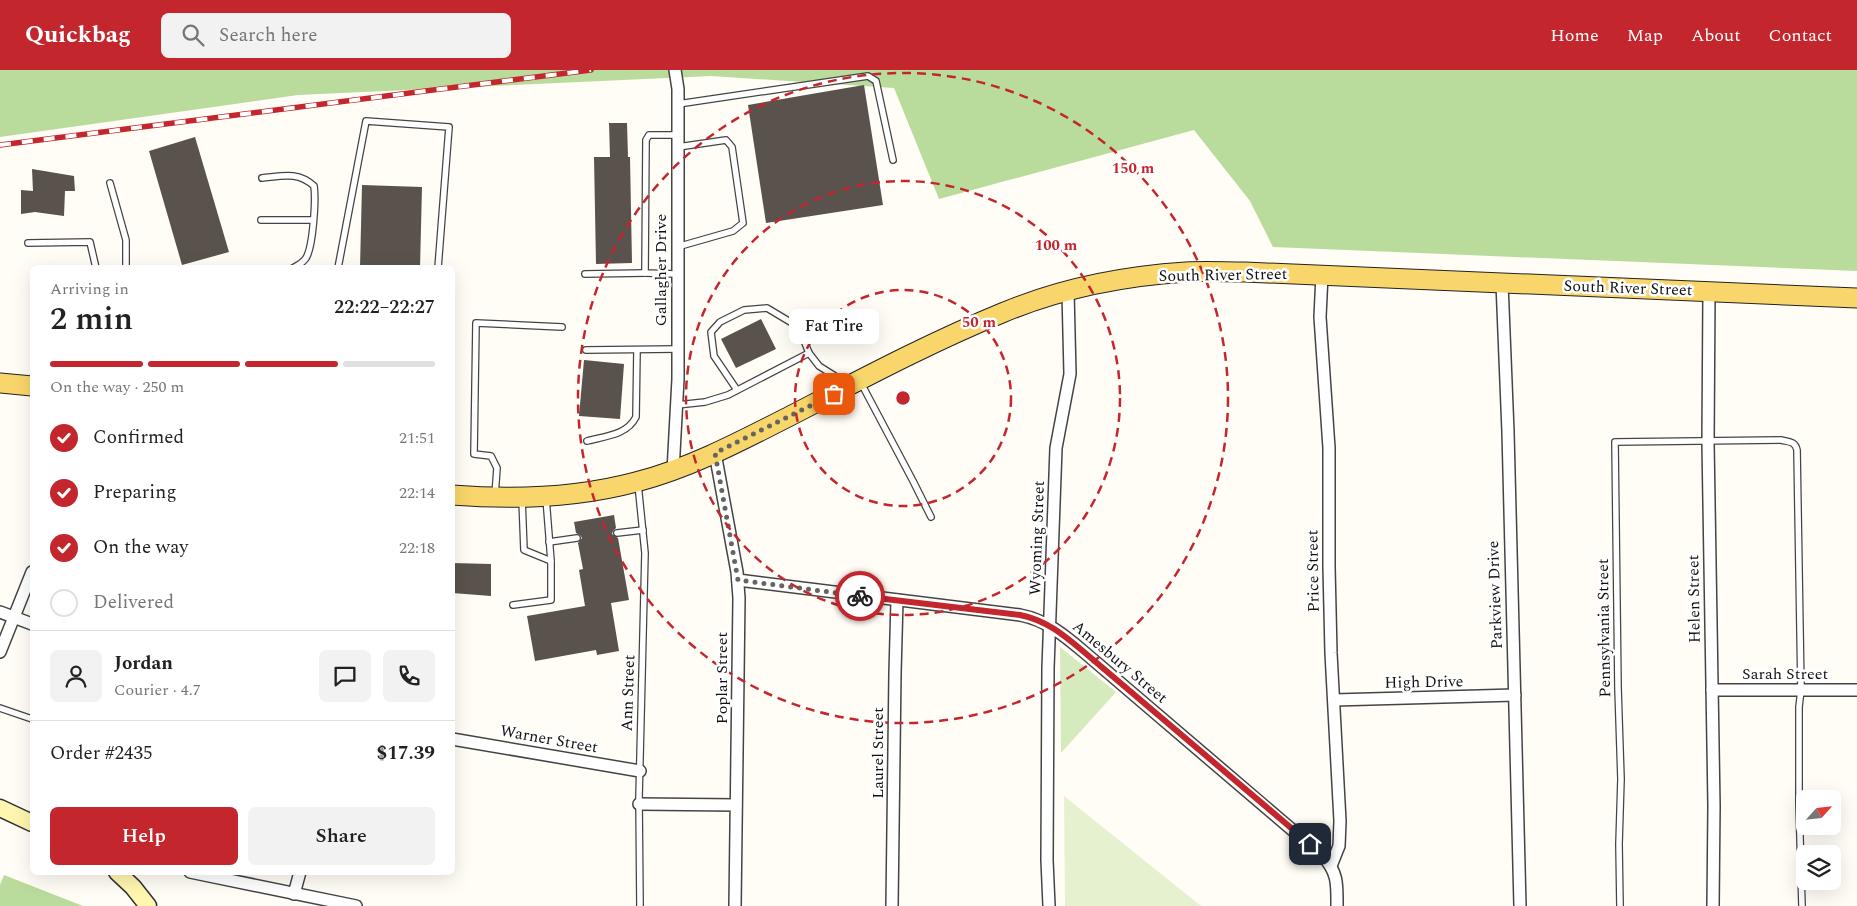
<!DOCTYPE html>
<meta charset="utf-8">
<style>
:root{--surface:#fff;--page:#f2f2f2;--text:#222;--muted:#767676;--line:#e0e0e0;--accent:#c4262e}
body{margin:0;font-family:Spectral,serif;background:var(--page);color:var(--text);height:100vh;display:flex;flex-direction:column;font-size:19px;white-space:nowrap}
*{box-sizing:border-box;margin:0}
p{font-size:16px;color:var(--muted)}
.icon{flex:none;width:28px;height:28px;fill:none;stroke:currentColor;stroke-width:2;stroke-linecap:round;stroke-linejoin:round}
.map{position:relative;flex:1;overflow:hidden}
.side{position:absolute;left:30px;top:195px;width:425px;height:610px;display:flex;flex-direction:column;background:var(--surface);border-radius:8px;box-shadow:0 5px 20px #0002}
.side>*{flex:none}
.needle{width:32px;rotate:63deg}
.tools{position:absolute;left:1796px;top:720px;display:grid;gap:10px}
.tools a{display:grid;place-items:center;width:45px;height:45px;border-radius:8px;background:var(--surface);box-shadow:0 5px 20px #0002;font-size:25px}
.pin{position:absolute;display:grid;place-items:center;width:42px;height:42px;color:#fff;margin:-21px;border-radius:10px;box-shadow:0 2px 8px #0006}
.courier{position:absolute;display:grid;place-items:center;width:50px;height:50px;margin:-25px;border:4px solid #c4262e;border-radius:50%;background:#fff;color:#222;box-shadow:0 1px 6px #0007}
.bubble{position:absolute;height:35px;border-radius:8px;background:var(--surface);box-shadow:0 5px 20px #0002;font-size:16px;font-weight:600;line-height:35px;text-align:center}
.headline em{font-style:normal;font-weight:600}
.headline div{display:flex;flex-direction:column-reverse}
.headline{display:flex;align-items:center;justify-content:space-between;height:85px;padding:0 20px}
h1{font-size:32px;font-weight:600;line-height:38px}
.bar{display:grid;grid-template-columns:repeat(4,1fr);gap:8px 5px;align-content:center;height:60px;padding:0 20px}
.bar i{height:6px;border-radius:4px;background:var(--line)}
.bar .current{background:var(--accent)}
.bar p{grid-column:span 4}
.line{display:flex;align-items:center;gap:12px;padding:0 20px;border-top:1px solid var(--line)}
.line div{flex:1}
.round{display:grid;place-items:center;flex:none;width:52px;height:52px;border-radius:8px;background:var(--page)}
ol{padding:0 20px;list-style:none}
li{display:flex;align-items:center;gap:15px;height:55px}
li p{margin-inline-start:auto}
li .icon{padding:5px;border-radius:50%;background:var(--accent);color:#fff;stroke-width:4}
li:last-child{color:var(--muted)}
li i{width:28px;height:28px;border:2px solid var(--line);border-radius:50%}
.button{display:flex;gap:10px;margin-top:auto;padding:10px 20px}
.button a{flex:1;height:58px;border-radius:8px;background:var(--accent);color:#fff;font-size:20px;font-weight:600;line-height:58px;text-align:center}
.button a+a{background:var(--page);color:var(--text)}
header{display:flex;align-items:center;gap:30px;box-sizing:border-box;height:70px;padding:0 25px;background:var(--accent);color:#fff}
header strong{font-size:24px}
nav{display:flex;gap:28px;margin-inline-start:auto;font-size:18px}
.search{width:350px;height:45px;background:var(--page);display:flex;align-items:center;gap:12px;box-sizing:border-box;padding:0 18px;border-radius:8px;color:var(--muted);font-size:19px}
.map>svg:first-child{display:block}
.green{fill:#d5ebbd}
.forest{fill:#b9dc9c}
.pitch{fill:#e6f2cf}
.building{fill:#5a524d}
.lines{fill:none;stroke-linecap:round;stroke-linejoin:round}
.lane-casing{stroke:#444;stroke-width:8}
.street-casing{stroke:#444;stroke-width:14}
.secondary-casing{stroke:#333;stroke-width:19}
.primary-casing{stroke:#222;stroke-width:21}
.lane{stroke:#fff;stroke-width:5.5}
.street{stroke:#fff;stroke-width:11}
.secondary{stroke:#fff6b0;stroke-width:16}
.primary{stroke:#f9d66b;stroke-width:19}
.rail-casing{stroke:#c4262e;stroke-width:5.5}
.rail{stroke:#fff;stroke-width:4;stroke-dasharray:11;stroke-linecap:butt}
.done{stroke:#646461;stroke-width:5;stroke-dasharray:0 9}
.route{stroke:#c4262e;stroke-width:6}
.ring{fill:none;stroke:#c4262e;stroke-width:2.5;stroke-dasharray:9 6}
.labels{text-anchor:middle;dominant-baseline:central;stroke-width:5;stroke-linejoin:round;paint-order:stroke}
.street-label{font-size:16px;fill:#111;stroke:#fff}
.centre{fill:#c4262e;stroke:#fff;stroke-width:2.5}
.ring-label{font-size:15px;text-anchor:middle;font-weight:bold;fill:#c4262e;stroke:#fff;stroke-width:5;stroke-linejoin:round;paint-order:stroke}
</style>
<header>
<strong>Quickbag</strong>
<div class="search"><svg class="icon" aria-label="search" viewBox="0 0 24 24"><circle cx="10" cy="10" r="6"/><path d="M15 15l6 6"/></svg>Search here</div>
<nav><a>Home</a><a>Map</a><a>About</a><a>Contact</a></nav>
</header>
<div class="map">
<svg width="1857" height="836" viewBox="0 0 1857 836">
<rect width="100%" height="100%" fill="#fffdf5"/>
<!-- green -->
<polygon class="green" points="1060,577 1116,622 1061,683"/>
<!-- forest -->
<g class="forest">
<polygon points="0,0 1857,0 1857,201 1273,177 1250,131 1194,60 939,129 894,18 711,6 298,25 0,67"/>
<polygon points="4,805 83,836 0,836 0,815"/>
</g>
<!-- pitch -->
<polygon class="pitch" points="1064,726 1201,836 1065,836"/>
<!-- building -->
<g class="building">
<polygon points="864,15 883,135 766,153 748,35"/>
<polygon points="609,53 627,53 628,87 630,87 632,193 596,194 594,87 610,87"/>
<polygon points="195,67 229,182 182,195 149,81"/>
<polygon points="32,99 74,106 75,121 65,121 64,146 35,142 21,144 21,120 33,121"/>
<polygon points="362,115 422,117 420,198 360,198"/>
<polygon points="761,249 776,279 736,298 721,269"/>
<polygon points="584,290 624,294 620,349 579,346"/>
<polygon points="614,445 616,458 613,461 612,464 618,468 629,530 611,533 619,581 597,585 596,580 535,591 527,546 585,536 579,500 583,499 578,473 582,468 580,465 576,463 574,452"/>
<polygon points="452,493 491,494 491,526 452,523"/>
</g>
<g class="lines">
<defs>
<g id="lane">
<polyline points="678,34 868,6 876,11 893,90"/>
<path d="M262 108C282 106 298 101 314 116 316 130 313 177 306 188 303 193 298 195 293 198"/>
<polyline points="110,113 126,170 126,198"/>
<polyline points="261,150 313,150"/>
<polyline points="28,173 90,172 96,198"/>
<polyline points="677,177 733,161 743,153 732,77 726,70 678,77"/>
<polyline points="338,198 366,51 449,57 438,198"/>
<polyline points="585,204 645,203"/>
<polyline points="677,204 645,203 646,70 649,65 678,65"/>
<polyline points="586,280 677,279"/>
<polyline points="861,313 913,411 931,447"/>
<polyline points="737,320 714,286 711,262 720,252 744,240 767,238 792,253 803,268 809,283"/>
<polyline points="677,335 705,332 728,325 809,283 819,296 846,313"/>
<path d="M587 371C606 366 627 365 636 347L637 280"/>
<polyline points="638,414 645,483 639,728 640,836"/>
<polyline points="495,425 497,398 491,386 474,384 476,253 562,257"/>
<polyline points="522,429 524,480 551,491 546,428"/>
<polyline points="617,463 643,460"/>
<polyline points="549,472 577,468"/>
<polyline points="513,535 551,530 551,491"/>
<polyline points="0,638 32,649"/>
<path d="M1620 836 1619 774 1621 709 1618 618 1615 372 1781 370C1789 372 1795 371 1797 380L1801 620 1799 637V733L1802 836"/>
</g>
<g id="street">
<polyline points="1322,205 1320,247 1329,378 1329,497 1331,583 1340,751 1339,776 1331,796"/>
<polyline points="1502,213 1508,362 1520,836"/>
<polyline points="1709,222 1708,372 1714,736 1713,836"/>
<polyline points="715,383 737,502 739,528 735,836"/>
<polyline points="673,401 678,309 678,19 675,0"/>
<path d="M738 510 1020 545C1046 550 1064 565 1084 582L1324 787C1338 804 1337 814 1337 836"/>
<polyline points="0,542 32,554"/>
<polyline points="0,582 32,502"/>
<polyline points="1712,620 1857,620"/>
<polyline points="1334,630 1515,625"/>
<polyline points="452,669 640,701"/>
<polyline points="639,734 736,735"/>
<polyline points="190,802 356,836"/>
<polyline points="294,824 300,802"/>
<polyline points="892,836 895,603 897,530"/>
<polyline points="1049,836 1047,790 1048,598 1056,378 1070,304 1068,222"/>
</g>
<g id="secondary">
<polyline points="0,738 32,753"/>
<polyline points="117,802 133,817 148,836"/>
</g>
<g id="primary">
<polyline points="0,313 32,316"/>
<path d="M452 425C514 430 576 428 636 412 690 398 741 371 790 346 860 310 929 273 1002 243 1059 219 1124 206 1186 202 1205 201 1225 202 1245 202L1857 228"/>
</g>
</defs>
<!-- lane casing -->
<use href="#lane" class="lane-casing"/>
<!-- street casing -->
<use href="#street" class="street-casing"/>
<!-- secondary casing -->
<use href="#secondary" class="secondary-casing"/>
<!-- primary casing -->
<use href="#primary" class="primary-casing"/>
<!-- lane -->
<use href="#lane" class="lane"/>
<!-- street -->
<use href="#street" class="street"/>
<!-- secondary -->
<use href="#secondary" class="secondary"/>
<!-- primary -->
<use href="#primary" class="primary"/>
<defs>
<polyline id="rail" points="0,75 591,0"/>
</defs>
<!-- rail casing -->
<use href="#rail" class="rail-casing"/>
<!-- rail -->
<use href="#rail" class="rail"/>
</g>
<g class="lines">
<!-- done -->
<polyline class="done" points="834,324 715,383 738,510 860,526"/>
<!-- route -->
<path class="route" d="M860 526 1020 545C1046 550 1064 565 1084 582L1310 774"/>
</g>
<!-- distance rings -->
<g class="ring">
<circle cx="903" cy="328" r="108"/>
<circle cx="903" cy="328" r="217"/>
<circle cx="903" cy="328" r="325"/>
</g>
<g class="labels">
<!-- street labels -->
<g class="street-label">
<text transform="translate(661 200) rotate(-90)">Gallagher Drive</text>
<text transform="translate(1223 205) rotate(-1)">South River Street</text>
<text transform="translate(1628 218) rotate(2)">South River Street</text>
<text transform="translate(1037 468) rotate(-88)">Wyoming Street</text>
<text transform="translate(1313 501) rotate(-91)">Price Street</text>
<text transform="translate(1495 525) rotate(-92)">Parkview Drive</text>
<text transform="translate(1694 529) rotate(-91)">Helen Street</text>
<text transform="translate(1604 558) rotate(-91)">Pennsylvania Street</text>
<text transform="translate(1120 592) rotate(40)">Amesbury Street</text>
<text x="1785" y="604">Sarah Street</text>
<text transform="translate(722 608) rotate(-90)">Poplar Street</text>
<text transform="translate(1424 612) rotate(-1)">High Drive</text>
<text transform="translate(628 623) rotate(-88)">Ann Street</text>
<text transform="translate(549 669) rotate(10)">Warner Street</text>
<text transform="translate(878 683) rotate(-90)">Laurel Street</text>
</g>
</g>
<circle cx="903" cy="328" r="8" class="centre"/>
<g class="ring-label">
<text x="1133" y="103">150 m</text>
<text x="1056" y="180">100 m</text>
<text x="979" y="257">50 m</text>
</g>
</svg>
<div class="tools">
<a><svg class="needle" viewBox="-14 -14 28 28"><path d="M0-13l5 13h-10z" fill="#e53935"/><path d="M0 13l5-13h-10z" fill="#767676"/></svg></a>
<a><svg class="icon" aria-label="layers" viewBox="0 0 24 24"><path d="M12 4l9 5-9 5-9-5zM3 14l9 5 9-5"/></svg></a>
</div>
<div class="pin" style="left:834px;top:324px;background:#ea580c"><svg class="icon" aria-label="bag" viewBox="0 0 24 24"><path d="M5 8h14l-1 12H6zM9 8a3 3 0 0 1 6 0"/></svg></div>
<div class="pin" style="left:1310px;top:774px;background:#1f2937"><svg class="icon" aria-label="home" viewBox="0 0 24 24"><path d="M3 11l9-7 9 7M6 9v11h12V9"/></svg></div>
<div class="courier" style="left:860px;top:526px"><svg class="icon" aria-label="bike" viewBox="0 0 24 24"><circle cx="6" cy="16" r="4"/><circle cx="18" cy="16" r="4"/><path d="M6 16l4-8h5l3 8M10 8l3 8H6M13 5h3"/></svg></div>
<div class="bubble" style="left:789px;top:239px;width:90px">Fat Tire</div>
<section class="side">
<div class="headline"><div><h1>2 min</h1><p>Arriving in</p></div><em>22:22–22:27</em></div>
<div class="bar"><i class="current"></i><i class="current"></i><i class="current"></i><i></i><p>On the way · 250 m</p></div>
<ol>
<li><svg class="icon" aria-label="check" viewBox="0 0 24 24"><path d="M5 12l5 5 9-10"/></svg>Confirmed<p>21:51</p></li>
<li><svg class="icon" aria-label="check" viewBox="0 0 24 24"><path d="M5 12l5 5 9-10"/></svg>Preparing<p>22:14</p></li>
<li><svg class="icon" aria-label="check" viewBox="0 0 24 24"><path d="M5 12l5 5 9-10"/></svg>On the way<p>22:18</p></li>
<li><i></i>Delivered</li>
</ol>
<div class="line" style="height:90px"><a class="round"><svg class="icon" aria-label="person" viewBox="0 0 24 24"><circle cx="12" cy="8" r="4"/><path d="M4 21q1-7 8-7t8 7"/></svg></a><div><b>Jordan</b><p>Courier · 4.7</p></div><a class="round"><svg class="icon" aria-label="chat" viewBox="0 0 24 24"><path d="M4 5h16v11H9l-5 4z"/></svg></a><a class="round"><svg class="icon" aria-label="phone" viewBox="0 0 24 24"><path d="M5 4h4l2 5-3 2q2 4 5 5l2-3 5 2v4C11 20 4 13 5 4z"/></svg></a></div>
<div class="line" style="height:65px"><div>Order #2435</div><b>$17.39</b></div>
<div class="button"><a>Help</a><a>Share</a></div>
</section>
</div>
